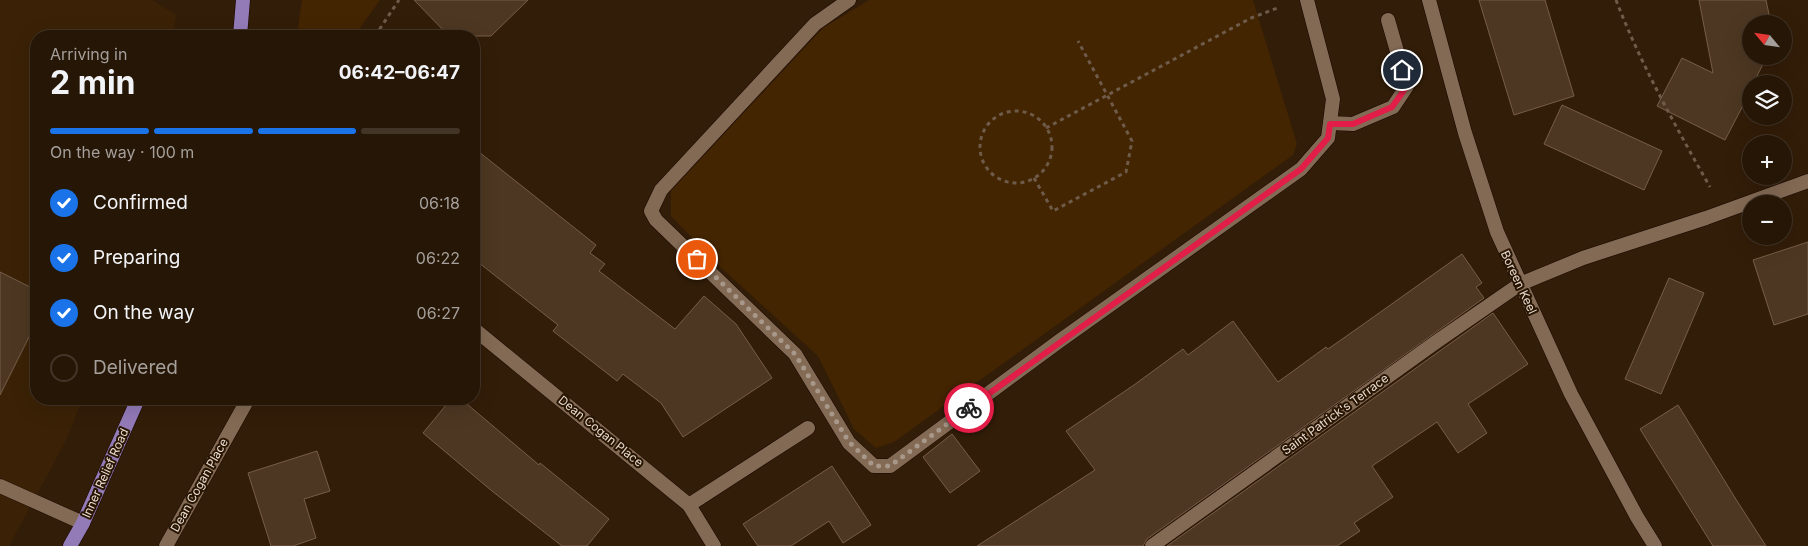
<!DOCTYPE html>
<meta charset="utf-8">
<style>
:root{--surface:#261606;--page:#322314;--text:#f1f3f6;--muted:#a49f9b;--line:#423528;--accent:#1a73e8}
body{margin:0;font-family:Inter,sans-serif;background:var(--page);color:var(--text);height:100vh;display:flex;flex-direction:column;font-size:19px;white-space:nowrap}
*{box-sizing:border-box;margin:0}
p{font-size:16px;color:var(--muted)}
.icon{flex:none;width:28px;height:28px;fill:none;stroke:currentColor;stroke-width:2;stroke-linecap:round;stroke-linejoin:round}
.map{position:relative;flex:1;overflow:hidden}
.side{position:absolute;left:30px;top:30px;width:450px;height:375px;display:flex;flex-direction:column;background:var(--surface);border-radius:20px;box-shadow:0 5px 20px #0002,0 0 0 1px var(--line)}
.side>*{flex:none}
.needle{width:32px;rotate:299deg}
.controls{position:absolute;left:1742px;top:15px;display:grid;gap:10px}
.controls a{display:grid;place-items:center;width:50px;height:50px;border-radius:50%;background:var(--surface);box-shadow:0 5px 20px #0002,0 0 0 1px var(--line);font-size:25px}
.pin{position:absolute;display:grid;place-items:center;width:42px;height:42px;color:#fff;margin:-21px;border:2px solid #fff;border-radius:50%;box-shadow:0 1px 5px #0007}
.courier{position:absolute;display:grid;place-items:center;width:50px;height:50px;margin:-25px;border:4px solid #e11d48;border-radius:50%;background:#fff;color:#222;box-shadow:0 1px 6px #0007}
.headline em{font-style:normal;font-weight:700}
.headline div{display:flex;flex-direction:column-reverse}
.headline{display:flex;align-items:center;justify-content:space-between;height:85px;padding:0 20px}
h1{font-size:32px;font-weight:700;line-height:38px}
.bar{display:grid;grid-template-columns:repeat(4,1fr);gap:8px 5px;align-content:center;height:60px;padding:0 20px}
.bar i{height:6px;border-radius:4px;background:var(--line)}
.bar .active{background:var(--accent)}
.bar p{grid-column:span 4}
ol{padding:0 20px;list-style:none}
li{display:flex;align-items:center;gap:15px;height:55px}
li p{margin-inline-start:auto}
li .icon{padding:5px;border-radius:50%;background:var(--accent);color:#fff;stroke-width:4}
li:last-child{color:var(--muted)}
li i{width:28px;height:28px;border:2px solid var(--line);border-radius:50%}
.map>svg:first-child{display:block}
.built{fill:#3b2206}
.green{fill:#442502}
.building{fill:#4d3722;stroke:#765e48}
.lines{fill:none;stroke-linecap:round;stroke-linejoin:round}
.service-casing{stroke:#190600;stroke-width:15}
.minor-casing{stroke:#190600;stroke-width:15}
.tertiary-casing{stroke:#190600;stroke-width:15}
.primary-casing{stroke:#190600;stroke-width:15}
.path{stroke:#6e5b49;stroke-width:3;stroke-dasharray:4 4;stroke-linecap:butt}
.service{stroke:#836a54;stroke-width:14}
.minor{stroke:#836a54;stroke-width:14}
.tertiary{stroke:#836a54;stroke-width:14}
.primary{stroke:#937bb8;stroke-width:14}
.done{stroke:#a89889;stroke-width:5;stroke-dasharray:0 9}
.route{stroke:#e11d48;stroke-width:6}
.labels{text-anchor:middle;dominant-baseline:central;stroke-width:4;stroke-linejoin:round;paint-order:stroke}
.street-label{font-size:12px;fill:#e8dace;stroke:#271401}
</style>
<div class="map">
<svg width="1808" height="546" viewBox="0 0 1808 546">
<rect width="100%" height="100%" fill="#321d08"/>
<!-- built -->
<polygon class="built" points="0,0 152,0 176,15 173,36 36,36 36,399 83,399 65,442 9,546 0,546"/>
<!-- green -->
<g class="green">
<polygon points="302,0 380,0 354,36 297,36"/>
<polygon points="869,0 1253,0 1297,144 1293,155 894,442 876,448 854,429 818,356 716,263 671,216 671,191 823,28"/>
</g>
<!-- building -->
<g class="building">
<polygon points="414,0 528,0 491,36 449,36"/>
<polygon points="1479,0 1545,0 1574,96 1514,115"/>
<polygon points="1699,0 1766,0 1771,24 1751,24 1751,56 1767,56 1753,84 1751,84 1750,92 1725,140 1657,106 1682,58 1713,73"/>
<polygon points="1562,105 1662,151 1644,190 1544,144"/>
<polygon points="474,148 596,245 590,253 605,264 599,271 675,329 704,296 736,324 772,378 683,437 661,403 623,374 617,381 553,331 558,325 474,259"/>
<polygon points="1808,242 1808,314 1774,325 1753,260"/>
<polygon points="1462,254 1482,283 1476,287 1484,298 1147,539 1143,546 977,546 1095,470 1066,431 1134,385 1183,349 1188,355 1233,321 1278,382 1326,347 1328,349 1358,328"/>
<polygon points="0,272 36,290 36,323 0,395"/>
<polygon points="1669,278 1704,293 1661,394 1625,379"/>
<polygon points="1493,313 1528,364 1468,404 1487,433 1458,453 1437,422 1372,466 1393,497 1354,523 1360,531 1337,546 1167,546"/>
<polygon points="451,399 461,399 539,465 540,463 609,519 587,546 562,546 492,491 423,433"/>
<polygon points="1678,405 1737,501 1766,546 1713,546 1640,429"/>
<polygon points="952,434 980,471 950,493 923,457"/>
<polygon points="317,451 330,491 304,499 316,538 293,546 271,546 248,473"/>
<polygon points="832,466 871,525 843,543 829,521 791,546 758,546 743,524"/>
</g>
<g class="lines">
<defs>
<g id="service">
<polyline points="849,0 815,24 661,190 651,211 656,220 795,354 849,443 874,466 890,466 1058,342 1301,169 1328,138 1333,99 1307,0"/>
<polyline points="1330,123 1353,124 1393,107 1407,86 1388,20"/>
<polyline points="0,486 83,523"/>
</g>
<g id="minor">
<polyline points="474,329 689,505 714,546"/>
<polyline points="689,505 808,428"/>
<polyline points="166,546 248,399"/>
<polyline points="1152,546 1436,342 1520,284 1583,258 1706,218 1808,181"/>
</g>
<polyline id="tertiary" points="1429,0 1465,133 1497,232 1571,394 1637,517 1655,546"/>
<g id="primary">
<polyline points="240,36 243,0"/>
<polyline points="70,546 83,523 138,399"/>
</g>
</defs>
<!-- service casing -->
<use href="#service" class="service-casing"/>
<!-- minor casing -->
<use href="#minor" class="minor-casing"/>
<!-- tertiary casing -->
<use href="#tertiary" class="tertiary-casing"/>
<!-- primary casing -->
<use href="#primary" class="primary-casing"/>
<!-- path -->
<g class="path">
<path d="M1616 0C1641 65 1676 127 1710 187"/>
<polyline points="375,36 399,0"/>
<circle cx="1016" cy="147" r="36"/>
<polyline points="1046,128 1251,18 1280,7"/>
<polyline points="1034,178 1053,211 1126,172 1132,141 1078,41"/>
</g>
<!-- service -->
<use href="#service" class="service"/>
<!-- minor -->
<use href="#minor" class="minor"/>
<!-- tertiary -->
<use href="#tertiary" class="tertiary"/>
<!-- primary -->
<use href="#primary" class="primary"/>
</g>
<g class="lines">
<!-- done -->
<polyline class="done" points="697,259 795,354 849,442 874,466 890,466 969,408"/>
<!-- route -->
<polyline class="route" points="969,408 1301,169 1328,138 1330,124 1353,124 1392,107 1407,86 1402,70"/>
</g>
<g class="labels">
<!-- street labels -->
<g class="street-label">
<text transform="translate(1519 282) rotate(65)">Boreen Keel</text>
<text transform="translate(1335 414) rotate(-36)">Saint Patrick's Terrace</text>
<text transform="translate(601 431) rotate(39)">Dean Cogan Place</text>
<text transform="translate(105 473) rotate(-66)">Inner Relief Road</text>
<text transform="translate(199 485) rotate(-61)">Dean Cogan Place</text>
</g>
</g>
</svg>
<div class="controls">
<a><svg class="needle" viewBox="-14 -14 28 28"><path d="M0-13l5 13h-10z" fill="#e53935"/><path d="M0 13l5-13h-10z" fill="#a49f9b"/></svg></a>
<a><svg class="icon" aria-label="layers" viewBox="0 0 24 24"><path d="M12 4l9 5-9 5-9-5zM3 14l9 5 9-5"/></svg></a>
<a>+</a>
<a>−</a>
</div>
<div class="pin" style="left:697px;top:259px;background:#ea580c"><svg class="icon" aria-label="bag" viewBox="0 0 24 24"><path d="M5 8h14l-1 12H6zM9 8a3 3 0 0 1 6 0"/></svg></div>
<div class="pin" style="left:1402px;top:70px;background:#1f2937"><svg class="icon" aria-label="home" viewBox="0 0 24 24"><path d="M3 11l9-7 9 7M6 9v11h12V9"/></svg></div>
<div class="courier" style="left:969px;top:408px"><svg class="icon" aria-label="bike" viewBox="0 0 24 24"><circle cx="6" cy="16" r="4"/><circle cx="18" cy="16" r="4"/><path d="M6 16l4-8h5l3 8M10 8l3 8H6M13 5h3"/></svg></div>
<section class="side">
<div class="headline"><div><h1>2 min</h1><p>Arriving in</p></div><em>06:42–06:47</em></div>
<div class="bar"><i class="active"></i><i class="active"></i><i class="active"></i><i></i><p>On the way · 100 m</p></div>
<ol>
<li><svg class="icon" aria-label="check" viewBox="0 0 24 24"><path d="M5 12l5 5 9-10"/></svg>Confirmed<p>06:18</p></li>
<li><svg class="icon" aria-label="check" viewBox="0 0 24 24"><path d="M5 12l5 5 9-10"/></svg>Preparing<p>06:22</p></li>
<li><svg class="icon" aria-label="check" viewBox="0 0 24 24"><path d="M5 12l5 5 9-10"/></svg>On the way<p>06:27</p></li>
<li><i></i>Delivered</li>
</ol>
</section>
</div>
